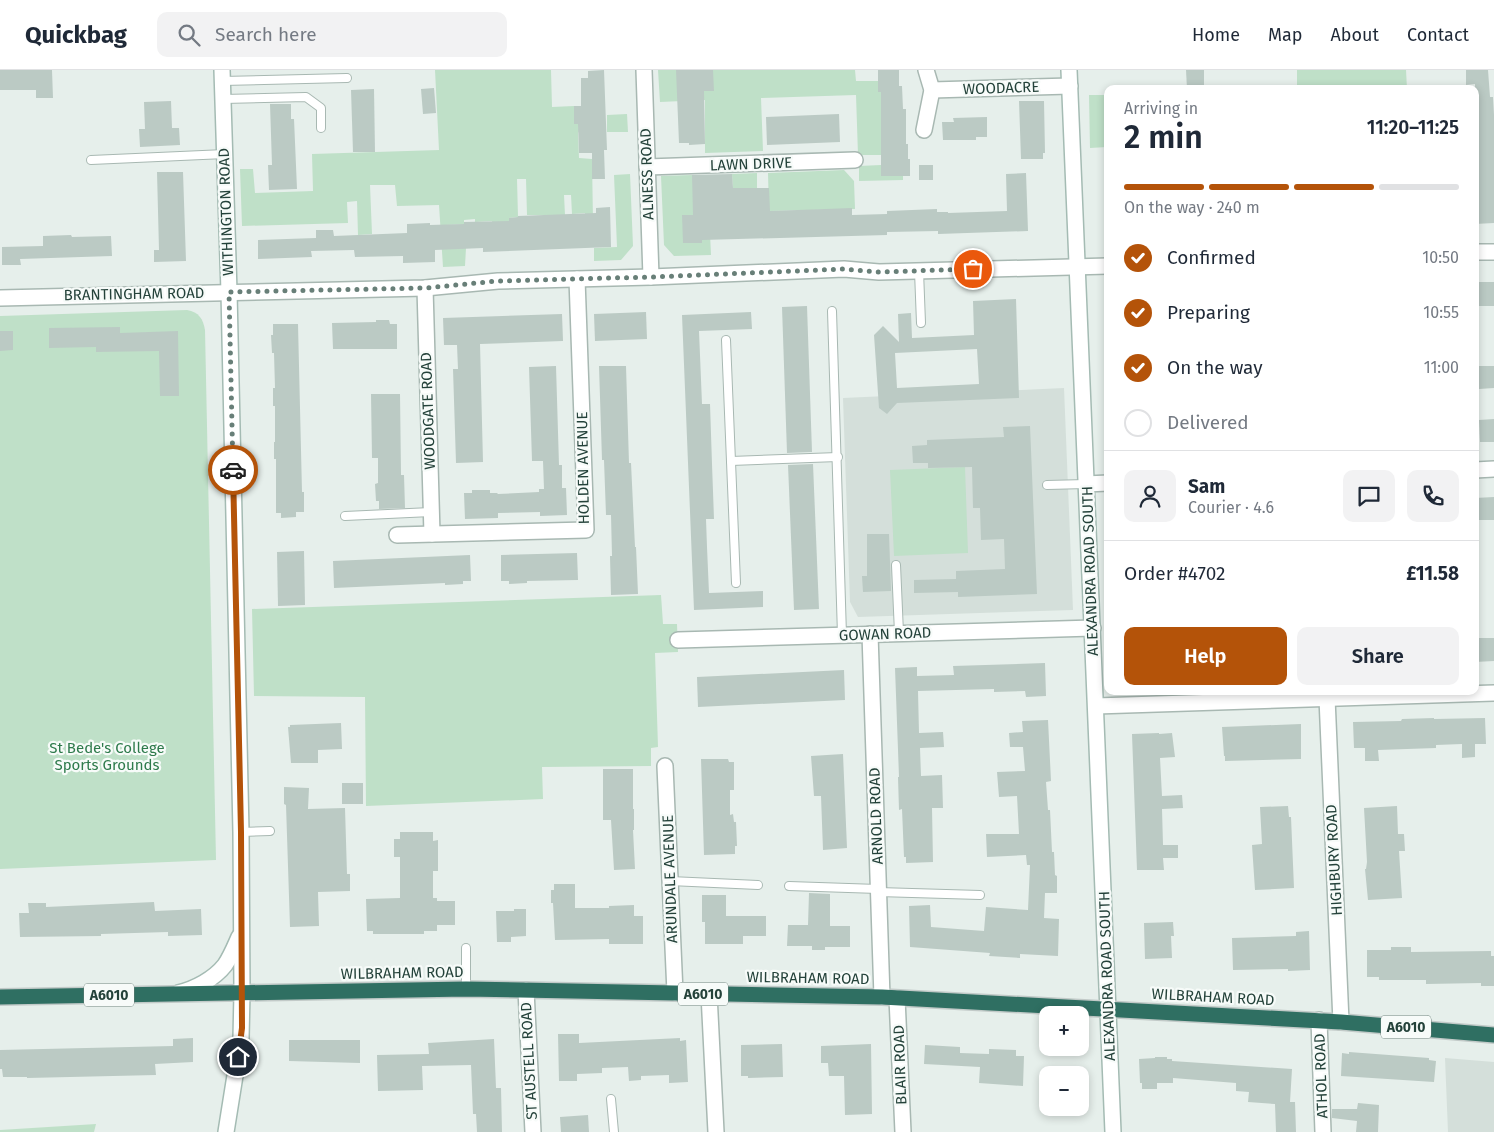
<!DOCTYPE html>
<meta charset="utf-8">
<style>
:root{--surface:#fff;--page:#f2f2f3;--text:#1f2937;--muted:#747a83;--line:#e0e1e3;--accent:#b45309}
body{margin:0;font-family:"Fira Sans",sans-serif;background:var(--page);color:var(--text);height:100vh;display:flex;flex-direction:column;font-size:19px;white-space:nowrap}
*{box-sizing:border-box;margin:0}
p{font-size:16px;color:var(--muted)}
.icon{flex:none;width:28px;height:28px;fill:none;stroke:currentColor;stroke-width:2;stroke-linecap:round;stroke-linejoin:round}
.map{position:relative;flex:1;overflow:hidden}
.details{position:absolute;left:1104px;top:15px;width:375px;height:610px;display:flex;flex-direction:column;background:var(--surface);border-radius:10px;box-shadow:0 2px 8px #0003}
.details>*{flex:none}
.controls{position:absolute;left:1039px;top:936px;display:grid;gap:10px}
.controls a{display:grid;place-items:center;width:50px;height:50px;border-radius:10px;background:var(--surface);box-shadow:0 2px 8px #0003;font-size:25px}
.pin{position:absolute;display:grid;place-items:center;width:42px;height:42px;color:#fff;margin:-21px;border:2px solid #fff;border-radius:50%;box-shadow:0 1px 5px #0007}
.courier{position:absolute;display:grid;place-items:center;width:50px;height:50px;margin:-25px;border:4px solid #b45309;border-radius:50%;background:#fff;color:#222;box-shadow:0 1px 6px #0007}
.head em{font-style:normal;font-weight:600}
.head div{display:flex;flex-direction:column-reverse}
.head{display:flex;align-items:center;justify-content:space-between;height:85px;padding:0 20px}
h1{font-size:32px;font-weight:600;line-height:38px}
.bar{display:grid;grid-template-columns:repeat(4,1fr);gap:8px 5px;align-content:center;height:60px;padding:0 20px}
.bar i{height:6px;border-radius:4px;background:var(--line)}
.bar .on{background:var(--accent)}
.bar p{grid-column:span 4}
.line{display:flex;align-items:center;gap:12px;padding:0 20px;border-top:1px solid var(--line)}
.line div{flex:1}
.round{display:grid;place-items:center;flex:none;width:52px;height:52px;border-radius:10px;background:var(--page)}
ol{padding:0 20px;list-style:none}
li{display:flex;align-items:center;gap:15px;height:55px}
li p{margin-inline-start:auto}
li .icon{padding:5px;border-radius:50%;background:var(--accent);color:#fff;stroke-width:4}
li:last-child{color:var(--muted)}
li i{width:28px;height:28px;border:2px solid var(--line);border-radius:50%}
.button{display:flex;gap:10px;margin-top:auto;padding:10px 20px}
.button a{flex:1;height:58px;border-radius:10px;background:var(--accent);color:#fff;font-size:20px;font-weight:600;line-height:58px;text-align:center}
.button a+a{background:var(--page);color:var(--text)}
header{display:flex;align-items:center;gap:30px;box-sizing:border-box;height:70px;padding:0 25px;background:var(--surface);border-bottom:1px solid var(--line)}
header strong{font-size:24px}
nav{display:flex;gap:28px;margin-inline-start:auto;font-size:18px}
.search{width:350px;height:45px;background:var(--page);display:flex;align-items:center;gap:12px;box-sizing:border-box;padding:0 18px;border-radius:10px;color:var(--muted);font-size:19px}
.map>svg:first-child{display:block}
.built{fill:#d4dfda}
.green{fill:#bfe0c8}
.building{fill:#bbcac4;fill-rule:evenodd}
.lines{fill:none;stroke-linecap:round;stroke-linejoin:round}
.lane-casing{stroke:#a8b8b2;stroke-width:10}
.street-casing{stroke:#a8b8b2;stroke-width:18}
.secondary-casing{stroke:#a4bbb3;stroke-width:18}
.highway-casing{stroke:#c2cac8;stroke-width:18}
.lane{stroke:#fff;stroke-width:8}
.street{stroke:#fff;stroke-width:15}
.secondary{stroke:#fff;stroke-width:15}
.highway{stroke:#2f6f62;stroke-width:15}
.done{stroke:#687f78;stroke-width:5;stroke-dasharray:0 9}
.route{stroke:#b45309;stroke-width:6}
.labels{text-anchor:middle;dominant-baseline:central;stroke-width:4.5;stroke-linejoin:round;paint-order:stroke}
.shield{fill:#f7fbf9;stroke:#637a73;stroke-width:1}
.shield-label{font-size:14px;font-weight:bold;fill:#24423a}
.street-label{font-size:15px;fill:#24423a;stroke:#f7fbf9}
.park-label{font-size:15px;fill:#2d7a4b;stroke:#f7fbf9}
</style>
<header>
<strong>Quickbag</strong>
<div class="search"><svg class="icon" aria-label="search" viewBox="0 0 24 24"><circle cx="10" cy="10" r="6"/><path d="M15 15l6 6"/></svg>Search here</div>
<nav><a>Home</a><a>Map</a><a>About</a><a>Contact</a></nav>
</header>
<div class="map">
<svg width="1494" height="1062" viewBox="0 0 1494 1062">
<rect width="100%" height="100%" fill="#e6efeb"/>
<!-- built -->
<g class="built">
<polygon points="1064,318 1073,540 858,547 850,532 843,328"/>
<polygon points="1445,988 1494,992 1494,1062 1448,1062"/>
</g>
<!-- green -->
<g class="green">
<polygon points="435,0 551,0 552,37 574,36 574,54 583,54 578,63 579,88 592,89 593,152 585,152 585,143 572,144 571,125 564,125 565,145 527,145 526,109 517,109 518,147 509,148 509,155 492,155 492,151 475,152 475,149 464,150 464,154 446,155 466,178 465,196 443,197 439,135 397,136 395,115 370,115 372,164 358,165 357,131 347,132 348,153 242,156 240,99 253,99 255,123 313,121 312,84 439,80"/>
<polygon points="658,0 855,0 856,11 878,11 890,21 884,85 858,85 856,25 761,28 763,81 705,83 705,30 660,32"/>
<polygon points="1297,0 1406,0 1407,19 1297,19"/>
<polygon points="1089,25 1107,25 1107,77 1090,78"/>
<polygon points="627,44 628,62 607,62 607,45"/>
<polygon points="881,95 881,106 903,106 903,110 859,111 859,96"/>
<polygon points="844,100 854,111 855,139 769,141 768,103"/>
<polygon points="757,103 757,118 709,142 711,185 674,186 664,175 661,106 692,105 733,121 732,104"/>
<polygon points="630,104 633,176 621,190 594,191 594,178 617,177 614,105"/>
<path d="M187 240C199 242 203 249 205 260L216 790 0 799V246Z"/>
<polygon points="965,397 968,483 894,486 890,400"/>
<polygon points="661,525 663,554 677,554 678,582 655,583 658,677 651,678 651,696 542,697 543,729 366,736 365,627 254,626 252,539"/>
<polygon points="96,1054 94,1062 0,1062 0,1060"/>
</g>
<!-- building -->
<g class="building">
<polygon points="0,0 52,0 53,28 36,28 36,20 0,20"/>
<polygon points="604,0 607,80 604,80 605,109 592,109 592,83 579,83 578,54 574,54 574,36 581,36 581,8 588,8 588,1"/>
<polygon points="676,0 713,0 714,21 704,21 705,74 689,75 689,73 679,73"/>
<polygon points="878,0 899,0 899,16 902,16 903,39 906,39 906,74 908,74 908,89 910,89 910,106 881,106 881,22 878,22"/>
<polygon points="1186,0 1204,0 1204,19 1187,19"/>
<polygon points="1466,0 1488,0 1490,27 1493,27 1494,45 1494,153 1475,154 1475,14 1466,15"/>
<polygon points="434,18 436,43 423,44 421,19"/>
<polygon points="374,19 375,82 353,82 351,20"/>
<polygon points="171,31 172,58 179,58 180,75 140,77 139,59 145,59 144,32"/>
<polygon points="1019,31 1044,31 1045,83 1043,83 1043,89 1021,89"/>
<polygon points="270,34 291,34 291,49 294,49 297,119 269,120 268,95 272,95"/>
<polygon points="839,44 840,72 767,75 766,47"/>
<polygon points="987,47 987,67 976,67 976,70 943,70 942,52 954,52 953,48"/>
<rect x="919" y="95" width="14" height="15"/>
<polygon points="157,102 183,102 186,191 154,192 154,180 159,180"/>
<polygon points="1026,103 1028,161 938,164 938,161 887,162 887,165 702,170 702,173 683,173 682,145 693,145 692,105 732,104 733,118 769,118 770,141 852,138 852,145 887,144 887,141 937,139 937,142 948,142 948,143 1007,141 1006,104"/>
<polygon points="610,137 611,177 483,182 483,178 435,180 435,192 403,193 403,186 355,187 354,180 311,181 312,187 258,189 258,170 316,168 316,160 333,160 334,166 407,163 407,154 430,153 430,155 464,154 464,152 509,151 509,148 518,147 518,146 596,143 596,138"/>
<polygon points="71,165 72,167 111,166 112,186 20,189 21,195 2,195 2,177 43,176 43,166"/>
<rect x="1475" y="212" width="19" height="24"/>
<path d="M1016 229 1019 328 897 333 887 344 879 338 874 265 883 256 899 272 898 244 911 243 912 268 974 265 973 231ZM977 279 979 314 897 318 895 283Z"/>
<polygon points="807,236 812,382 787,383 782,237"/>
<polygon points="646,242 647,269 595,271 594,244"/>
<polygon points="751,242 752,259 699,261 702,334 710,334 712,394 714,449 706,449 707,477 709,523 763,521 763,537 694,540 682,245"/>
<polygon points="562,244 563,271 480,274 483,392 456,393 453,299 458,299 457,275 444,275 443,248"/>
<polygon points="376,250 389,250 390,254 397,254 397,279 333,279 332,253 376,252"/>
<polygon points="273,254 298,254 302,422 304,422 304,442 296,442 296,447 281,448 281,443 276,443 276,389 274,389 274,372 275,372 275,336 273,336 273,318 275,318 274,283 272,283 271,265 273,265"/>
<polygon points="120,257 120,263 178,261 179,326 160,326 159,281 96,282 96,277 49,278 49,258"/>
<polygon points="0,261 13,261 13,280 0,281"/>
<polygon points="556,296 559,395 562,395 562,418 566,418 567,445 540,446 540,442 498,443 498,448 465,449 464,423 472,423 472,420 490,420 490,423 497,423 498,424 539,422 539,419 544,419 543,391 532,391 529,297"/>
<polygon points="599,296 626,296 629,393 631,393 635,477 636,477 638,524 611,525 610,486 612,486 611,445 606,445 604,390 602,390"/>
<polygon points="1479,296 1494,296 1494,318 1479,319"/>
<polygon points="371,324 400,324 401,405 404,405 405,438 379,439 379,431 376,431 375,414 378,413 378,388 372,388"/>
<polygon points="1494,349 1494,372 1480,372 1479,350"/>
<polygon points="1030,356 1037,524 958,527 958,522 914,523 914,510 956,509 956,501 1005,499 1004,469 981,470 980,438 973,438 972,397 928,398 928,393 913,393 912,376 927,375 927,370 1004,367 1003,357"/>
<polygon points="813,394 819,539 794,540 788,395"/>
<polygon points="1494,427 1494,450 1475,450 1475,428"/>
<polygon points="867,464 889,464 891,521 863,522 862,506 867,506"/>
<polygon points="304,481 305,535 278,536 277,482"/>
<polygon points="577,483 578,510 527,511 527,513 509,514 509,511 501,511 501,485"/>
<polygon points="470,485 471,511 463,511 463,514 445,515 445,513 334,518 333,491"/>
<polygon points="1475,568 1494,568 1494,591 1475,592"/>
<polygon points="1045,593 1046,626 1026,627 1025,621 994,622 994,619 918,621 919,663 943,662 944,677 920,678 921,706 942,705 943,738 932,738 933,792 906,793 906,787 904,787 902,739 899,740 898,707 899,707 895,598 917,597 917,606 954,605 953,596"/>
<polygon points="844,600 845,630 698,637 697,607"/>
<polygon points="1434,648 1434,649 1485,648 1486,674 1475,674 1475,687 1462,688 1462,674 1436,675 1436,678 1378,680 1379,691 1365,691 1365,678 1354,678 1353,652 1401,651 1402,649"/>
<polygon points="1048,650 1051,711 1046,712 1048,740 1050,740 1052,782 1054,782 1055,805 1057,806 1057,823 1045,823 1044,848 1059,849 1058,886 1020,884 1020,888 989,886 990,883 910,877 909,836 930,835 931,857 984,861 986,837 1028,840 1030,795 1027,795 1026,785 987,787 986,764 1019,764 1017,726 999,727 997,702 1025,701 1023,677 1010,677 1009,663 1023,662 1022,651"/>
<polygon points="341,653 342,679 318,680 318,693 291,693 288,657 290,657 290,655"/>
<polygon points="1301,654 1301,689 1225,691 1225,686 1224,686 1222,657"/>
<polygon points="1159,663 1159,664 1172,663 1175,687 1160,688 1162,726 1182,725 1183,738 1162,739 1163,775 1178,775 1178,788 1163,788 1164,800 1137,800 1132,664"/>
<polygon points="843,684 847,778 823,780 821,726 814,726 811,686"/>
<polygon points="701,689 728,689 729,692 734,692 734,720 730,720 730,745 733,744 734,752 736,752 737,776 735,776 735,784 704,785"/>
<polygon points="603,699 633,699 633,739 634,739 634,760 633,760 635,799 614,800 611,750 603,750"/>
<rect x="342" y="713" width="21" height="21"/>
<polygon points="284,717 309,718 308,739 345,738 347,804 350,804 350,821 318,822 319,856 290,857 286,735 284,734"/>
<polygon points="1288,736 1289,747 1291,747 1294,818 1255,820 1252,775 1262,774 1260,737"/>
<polygon points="1397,736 1398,764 1404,764 1405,781 1399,781 1402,828 1368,830 1365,799 1366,799 1367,792 1364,738"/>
<polygon points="400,762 433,762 433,771 438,770 438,801 433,801 433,828 437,828 437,831 455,831 455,855 437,855 437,861 424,861 424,864 373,864 373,861 367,861 366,829 400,828 400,787 394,787 394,769 400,769"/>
<polygon points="554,814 575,814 575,838 609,838 609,836 634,835 634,846 643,846 643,874 609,874 609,869 555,870 553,833 551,833 551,820 554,820"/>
<polygon points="809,823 830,824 830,856 850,856 850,877 825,877 825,880 812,880 812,876 787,876 788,855 808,855"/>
<polygon points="702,825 726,825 726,846 766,846 766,866 743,866 743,874 705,874 705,852 702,852"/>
<polygon points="154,832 155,841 201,839 202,865 168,866 168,862 101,864 101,866 20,867 19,843 29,843 28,833 46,833 46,837"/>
<polygon points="514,839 526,839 526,866 511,867 511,872 497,872 496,841 514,841"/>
<polygon points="1173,852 1174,866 1171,866 1172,888 1145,889 1144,853"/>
<polygon points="1309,861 1310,900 1288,901 1288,899 1233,900 1232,868 1296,866 1296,862"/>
<polygon points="1391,877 1411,877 1411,882 1491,881 1491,886 1494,886 1494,916 1481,916 1481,913 1426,914 1426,910 1379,910 1379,907 1367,907 1367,880 1391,880"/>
<polygon points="558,964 579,964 579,973 680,968 680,971 686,970 688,1012 669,1013 669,1005 641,1006 641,1010 629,1011 628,997 602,998 602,1003 577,1004 577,1011 559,1011"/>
<polygon points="193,968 193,992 155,994 156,1005 27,1008 27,1007 3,1007 2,999 0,999 0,980 173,976 173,969"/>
<polygon points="494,969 496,1018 501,1018 502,1062 477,1062 476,1044 473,1044 471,995 422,996 423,1020 378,1021 377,985 429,984 428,973"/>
<polygon points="289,970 360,970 360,993 289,991"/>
<polygon points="782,974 783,1007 748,1008 748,1006 741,1006 741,975"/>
<polygon points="871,974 872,1044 845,1045 844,1006 829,1006 828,993 821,993 821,976"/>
<polygon points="925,975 960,977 960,983 989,984 989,979 1016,980 1016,986 1024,986 1023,1016 979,1013 980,997 924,994"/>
<polygon points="1349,982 1429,988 1429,990 1436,991 1434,1012 1341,1006 1342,983 1349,984"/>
<polygon points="1155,987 1167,987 1167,989 1172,989 1172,991 1292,999 1290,1032 1295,1032 1296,1062 1276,1062 1275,1034 1248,1032 1249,1022 1236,1021 1236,1013 1173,1008 1173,1013 1157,1013 1157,1019 1142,1019 1142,1013 1140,1013 1139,989 1155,988"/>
<polygon points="1358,1033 1379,1035 1378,1062 1356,1062 1357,1051 1332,1048 1332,1039 1357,1039"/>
<polygon points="588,1045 589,1062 561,1062 560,1047"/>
</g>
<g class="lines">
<defs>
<g id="lane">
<polyline points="222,11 347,8"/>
<polyline points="223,29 306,27 321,38 321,58"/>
<polyline points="91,90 225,84"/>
<polyline points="919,201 921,253"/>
<polyline points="832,241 842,565"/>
<polyline points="726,270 736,513"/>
<polyline points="731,391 838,387"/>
<polyline points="1047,415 1086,414"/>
<polyline points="345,446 431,442"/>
<polyline points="896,495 899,563"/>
<polyline points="241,762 270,761"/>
<polyline points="670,811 758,815"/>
<polyline points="789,816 878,819"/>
<polyline points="878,822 980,825"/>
<polyline points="466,878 466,919"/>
<polyline points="611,1029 614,1062"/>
</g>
<g id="street">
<polyline points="644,0 651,207"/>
<polyline points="932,20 1070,16"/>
<polyline points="924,60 932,20 926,0"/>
<polyline points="647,97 855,90"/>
<polyline points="1475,182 1494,182"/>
<polyline points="425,218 432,464"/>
<polyline points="0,228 425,218 498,211 651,207 844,199 879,202 1108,196"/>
<polyline points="1475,400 1494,399"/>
<polyline points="1086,414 1108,413"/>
<polyline points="397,465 586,460 577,209"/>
<polyline points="870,564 882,927"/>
<polyline points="678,570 1093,558"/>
<polyline points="1327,628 1341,952"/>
<polyline points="1096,636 1494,623"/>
<polyline points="665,696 675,923"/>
<polyline points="526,920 533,1062"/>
<polyline points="709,924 716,1062"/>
<polyline points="897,928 903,1062"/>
<polyline points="1319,950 1323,1062"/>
</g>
<g id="secondary">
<polyline points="222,0 229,222 241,762 242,923 241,968 226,1062"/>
<polyline points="1069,0 1113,1062"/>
<path d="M178 923C195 919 214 909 225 895 231 886 235 876 239 867"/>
</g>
<polyline id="highway" points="0,927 466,919 882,927 1341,952 1494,965"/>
</defs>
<!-- lane casing -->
<use href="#lane" class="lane-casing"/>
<!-- street casing -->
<use href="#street" class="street-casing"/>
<!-- secondary casing -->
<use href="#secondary" class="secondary-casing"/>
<!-- highway casing -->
<use href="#highway" class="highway-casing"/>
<!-- lane -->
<use href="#lane" class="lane"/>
<!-- street -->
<use href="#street" class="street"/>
<!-- secondary -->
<use href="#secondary" class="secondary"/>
<!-- highway -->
<use href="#highway" class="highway"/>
</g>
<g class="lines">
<!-- done -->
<polyline class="done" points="233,400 229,222 425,218 498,211 651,207 844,199 879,202 973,199"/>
<!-- route -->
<polyline class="route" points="233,400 241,762 242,958 238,987"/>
</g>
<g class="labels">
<!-- shield labels -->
<g class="shield">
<rect x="678" y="912.5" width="50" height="23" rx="4"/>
<rect x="84" y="913.5" width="50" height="23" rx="4"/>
<rect x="1381" y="945.5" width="50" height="23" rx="4"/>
</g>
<g class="shield-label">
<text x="703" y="924">A6010</text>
<text x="109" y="925">A6010</text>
<text x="1406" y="957">A6010</text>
</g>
<!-- street labels -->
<g class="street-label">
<text transform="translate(1001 18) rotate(-2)">WOODACRE</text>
<text transform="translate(751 94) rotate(-2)">LAWN DRIVE</text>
<text transform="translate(647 104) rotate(-92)">ALNESS ROAD</text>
<text transform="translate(226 142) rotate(-92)">WITHINGTON ROAD</text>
<text transform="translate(134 224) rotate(-1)">BRANTINGHAM ROAD</text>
<text transform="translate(428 341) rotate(-92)">WOODGATE ROAD</text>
<text transform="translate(583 398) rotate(-91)">HOLDEN AVENUE</text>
<text transform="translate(1090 501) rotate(-92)">ALEXANDRA ROAD SOUTH</text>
<text transform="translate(885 564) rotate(-2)">GOWAN ROAD</text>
<text transform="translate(876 746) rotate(-92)">ARNOLD ROAD</text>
<text transform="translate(1334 790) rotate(-93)">HIGHBURY ROAD</text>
<text transform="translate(670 809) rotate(-92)">ARUNDALE AVENUE</text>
<text transform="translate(402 903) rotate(-1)">WILBRAHAM ROAD</text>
<text transform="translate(1107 906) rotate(-92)">ALEXANDRA ROAD SOUTH</text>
<text transform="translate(808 908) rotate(1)">WILBRAHAM ROAD</text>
<text transform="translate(1213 927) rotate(3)">WILBRAHAM ROAD</text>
<text transform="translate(529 991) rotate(-93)">ST AUSTELL ROAD</text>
<text transform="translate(900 995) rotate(-92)">BLAIR ROAD</text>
<text transform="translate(1321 1006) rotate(-92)">ATHOL ROAD</text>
</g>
<!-- park labels -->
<g class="park-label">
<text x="107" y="678">St Bede's College<tspan x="107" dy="17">Sports Grounds</tspan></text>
</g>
</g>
</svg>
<div class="controls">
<a>+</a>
<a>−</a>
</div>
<div class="pin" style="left:973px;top:199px;background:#ea580c"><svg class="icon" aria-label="bag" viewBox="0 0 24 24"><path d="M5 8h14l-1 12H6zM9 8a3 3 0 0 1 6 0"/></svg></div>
<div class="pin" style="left:238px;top:987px;background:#1f2937"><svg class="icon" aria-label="home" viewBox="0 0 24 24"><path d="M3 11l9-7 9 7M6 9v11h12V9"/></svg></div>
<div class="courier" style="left:233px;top:400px"><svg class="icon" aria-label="car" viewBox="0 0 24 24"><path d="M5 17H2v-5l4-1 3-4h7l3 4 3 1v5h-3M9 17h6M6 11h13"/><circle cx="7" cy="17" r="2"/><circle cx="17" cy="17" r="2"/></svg></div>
<section class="details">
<div class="head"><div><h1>2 min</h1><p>Arriving in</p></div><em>11:20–11:25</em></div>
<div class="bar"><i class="on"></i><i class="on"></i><i class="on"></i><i></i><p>On the way · 240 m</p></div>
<ol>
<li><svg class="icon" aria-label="check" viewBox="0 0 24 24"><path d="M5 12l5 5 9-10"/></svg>Confirmed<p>10:50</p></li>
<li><svg class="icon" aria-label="check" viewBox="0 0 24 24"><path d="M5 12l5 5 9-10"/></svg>Preparing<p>10:55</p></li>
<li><svg class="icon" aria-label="check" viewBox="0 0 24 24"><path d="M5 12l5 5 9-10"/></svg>On the way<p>11:00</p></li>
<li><i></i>Delivered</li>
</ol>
<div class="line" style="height:90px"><a class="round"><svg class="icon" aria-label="person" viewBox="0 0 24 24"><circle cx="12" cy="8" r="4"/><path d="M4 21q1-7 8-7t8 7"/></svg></a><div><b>Sam</b><p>Courier · 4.6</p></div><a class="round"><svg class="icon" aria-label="chat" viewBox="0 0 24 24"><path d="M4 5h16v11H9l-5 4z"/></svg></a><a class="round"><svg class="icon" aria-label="phone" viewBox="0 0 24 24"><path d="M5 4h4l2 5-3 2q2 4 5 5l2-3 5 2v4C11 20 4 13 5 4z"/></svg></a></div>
<div class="line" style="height:65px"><div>Order #4702</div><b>£11.58</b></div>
<div class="button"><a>Help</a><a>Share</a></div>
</section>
</div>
